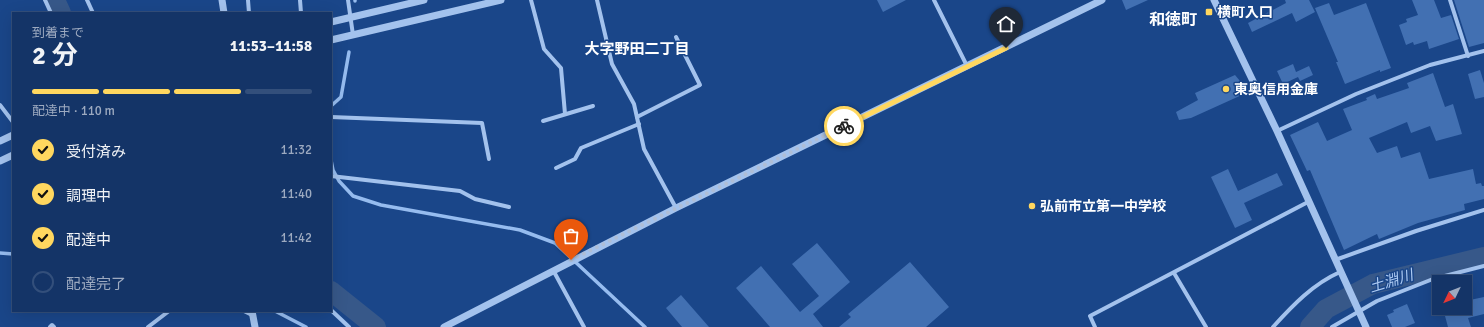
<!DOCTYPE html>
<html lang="ja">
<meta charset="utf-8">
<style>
:root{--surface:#143467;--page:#213f70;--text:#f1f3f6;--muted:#9daac0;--line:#334f7b;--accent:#ffd75f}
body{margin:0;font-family:Signika,"Noto Sans JP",sans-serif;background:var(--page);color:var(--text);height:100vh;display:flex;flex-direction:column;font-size:15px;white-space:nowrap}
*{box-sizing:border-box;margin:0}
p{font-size:13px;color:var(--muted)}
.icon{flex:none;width:22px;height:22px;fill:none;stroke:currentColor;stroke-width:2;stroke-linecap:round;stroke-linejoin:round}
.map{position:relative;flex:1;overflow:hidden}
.side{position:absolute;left:12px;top:12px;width:320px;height:300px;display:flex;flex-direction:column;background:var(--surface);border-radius:0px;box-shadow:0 4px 16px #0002,0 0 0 1px var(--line)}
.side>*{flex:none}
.needle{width:26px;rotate:227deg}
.controls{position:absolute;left:1432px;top:275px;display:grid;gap:8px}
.controls a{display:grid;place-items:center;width:40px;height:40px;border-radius:0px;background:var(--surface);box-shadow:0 4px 16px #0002,0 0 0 1px var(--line);font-size:20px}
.pin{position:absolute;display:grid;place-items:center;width:34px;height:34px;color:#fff;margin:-41px -17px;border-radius:50% 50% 50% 0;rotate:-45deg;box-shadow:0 0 4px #0007}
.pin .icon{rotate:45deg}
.courier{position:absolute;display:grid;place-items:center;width:40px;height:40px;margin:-20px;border:3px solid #ffd75f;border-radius:50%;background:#fff;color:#222;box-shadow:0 1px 5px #0007}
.summary em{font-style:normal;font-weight:700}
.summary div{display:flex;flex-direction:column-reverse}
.summary{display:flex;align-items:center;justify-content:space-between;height:68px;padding:0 20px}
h1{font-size:26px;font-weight:700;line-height:30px}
.bar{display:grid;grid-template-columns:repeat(4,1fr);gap:6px 4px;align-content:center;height:48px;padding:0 20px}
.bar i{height:5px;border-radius:3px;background:var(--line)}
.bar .selected{background:var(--accent)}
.bar p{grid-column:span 4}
ol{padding:0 20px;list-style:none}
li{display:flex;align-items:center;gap:12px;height:44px}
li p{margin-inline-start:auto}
li .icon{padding:4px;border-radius:50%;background:var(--accent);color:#111;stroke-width:4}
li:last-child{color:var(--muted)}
li i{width:22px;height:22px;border:2px solid var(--line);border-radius:50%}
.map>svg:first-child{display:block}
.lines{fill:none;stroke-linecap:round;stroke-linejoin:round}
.stream{stroke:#96bcef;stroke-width:3.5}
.river{stroke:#375889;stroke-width:20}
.building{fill:#4270b2}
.minor{stroke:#a3c2ed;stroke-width:4}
.tertiary{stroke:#a3c2ed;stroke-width:7}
.done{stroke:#afbed6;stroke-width:4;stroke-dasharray:0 7.2}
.route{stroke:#ffd75f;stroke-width:5}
.poi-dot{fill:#ffd75f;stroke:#1a4689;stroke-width:1.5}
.labels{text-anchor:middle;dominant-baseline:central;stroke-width:3;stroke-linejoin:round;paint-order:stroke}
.poi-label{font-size:14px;font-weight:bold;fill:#fff;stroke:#1a4689;text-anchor:start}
.neighbourhood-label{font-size:15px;font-weight:bold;fill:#fff;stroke:#1a4689}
.water-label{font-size:15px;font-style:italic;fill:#afccf4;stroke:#1a4689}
.quarter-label{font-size:16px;font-weight:bold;fill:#fff;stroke:#1a4689}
</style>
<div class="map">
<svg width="1484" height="327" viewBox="0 0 1484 327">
<rect width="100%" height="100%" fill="#1a4689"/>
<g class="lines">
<!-- stream -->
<g class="stream">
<polyline points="355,0 355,1"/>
<polyline points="331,106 341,97 349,52"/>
<polyline points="331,160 333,170 339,181 353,196 381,205 520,230 555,243 645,327"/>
<polyline points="0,253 13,254"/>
<polyline points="275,311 306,327"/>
</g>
<!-- river -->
<g class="river">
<polyline points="55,0 61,13"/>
<polyline points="331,291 376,327"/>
<polyline points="1310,327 1326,309 1373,284 1484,257"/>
</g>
</g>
<!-- building -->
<g class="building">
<polygon points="877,0 906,0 883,12"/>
<polygon points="1122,0 1148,0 1126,10"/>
<polygon points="1285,0 1309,0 1315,12 1296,22 1292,13 1252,32 1248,23 1286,3"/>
<polygon points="1412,0 1434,0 1441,18 1451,15 1459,39 1429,49 1427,41 1414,45 1413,42 1406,45 1399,25 1407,22 1406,19 1418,15"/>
<polygon points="1454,0 1484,0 1484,43 1469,47"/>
<polygon points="1329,3 1334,15 1366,3 1391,68 1380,72 1380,70 1345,84 1336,62 1338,62 1315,8"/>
<polygon points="1293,64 1296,72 1309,66 1313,75 1300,81 1298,77 1283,84 1277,71"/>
<polygon points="1480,70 1484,83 1484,97 1475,99 1468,74"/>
<polygon points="1433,73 1445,107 1453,104 1462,134 1436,141 1430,126 1411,133 1407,122 1369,138 1377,153 1397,146 1401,158 1420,152 1429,179 1473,169 1476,184 1481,183 1482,186 1484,186 1484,199 1464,204 1465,210 1418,223 1379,239 1377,234 1344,250 1310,170 1307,171 1290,135 1318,122 1327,141 1352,130 1343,109 1367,100 1366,98 1375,94 1377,99 1409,88 1407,83"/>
<polygon points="1235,75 1240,81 1244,94 1191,118 1179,120 1176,112 1198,100 1195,93"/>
<polygon points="1228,169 1238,191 1277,173 1283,185 1244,203 1252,220 1235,228 1211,177"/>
<polygon points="817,243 850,282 813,314 823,327 770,327 736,288 761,266 800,312 819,296 792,264"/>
<polygon points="910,262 949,307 926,327 839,327 851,317 848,314"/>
<polygon points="681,295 709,327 682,327 666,308"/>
<polygon points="1484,297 1484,314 1468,318 1471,327 1448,327 1445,316 1447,315 1446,308 1465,308 1465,301"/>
<polygon points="1407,304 1415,323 1405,327 1392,327 1387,315 1394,312 1393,310"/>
</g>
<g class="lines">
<!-- minor -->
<g class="minor">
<polyline points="45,0 51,13"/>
<polyline points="87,0 93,13"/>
<polyline points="248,0 249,13"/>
<polyline points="300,0 301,13"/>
<polyline points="348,0 353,35"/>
<polyline points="531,0 544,49 561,68 565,114"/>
<polyline points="597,0 612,64 634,104 644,149 676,208"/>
<polyline points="934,0 967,66"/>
<polyline points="1450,0 1468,56"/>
<polyline points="0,105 13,122"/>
<polyline points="331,117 482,123 489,159"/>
<polyline points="637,117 700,85 676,37"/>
<polyline points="543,121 593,106"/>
<polyline points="1277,131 1356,94 1430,65 1484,51"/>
<polyline points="556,168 575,159 581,148 639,124"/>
<polyline points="331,176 460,191 475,199 509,207"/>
<polyline points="1335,260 1416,231 1484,210"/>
<polyline points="553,270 584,327"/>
<polyline points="1174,273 1206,327"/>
<polyline points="331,310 349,327"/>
<polyline points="244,311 252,315"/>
<polyline points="50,327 52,325 54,327"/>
<polyline points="148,327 169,311"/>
<polyline points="1095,327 1090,316 1308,202"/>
<path d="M1273 327C1293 305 1313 284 1340 272"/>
<polyline points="1332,327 1377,301 1433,279 1484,266"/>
</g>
<!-- tertiary -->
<g class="tertiary">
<polyline points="222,0 224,13"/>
<polyline points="1214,0 1277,131 1366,327"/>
<polyline points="331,22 424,0"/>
<polyline points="331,40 501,0"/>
<polyline points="0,141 13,135"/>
<polyline points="0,161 13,155"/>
<polyline points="252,311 255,327"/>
<polyline points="444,327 676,208 1102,0"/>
</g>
</g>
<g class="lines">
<!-- done -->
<polyline class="done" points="571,260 844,126"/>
<!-- route -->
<polyline class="route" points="844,126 1006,48"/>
</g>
<!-- markers -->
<g class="poi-dot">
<rect x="1205" y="8" width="8" height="8" rx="2"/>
<circle cx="1226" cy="89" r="4"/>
<circle cx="1032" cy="206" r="4"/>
</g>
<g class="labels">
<!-- poi labels -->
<g class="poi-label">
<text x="1217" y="12">横町入口</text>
<text x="1234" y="89">東奥信用金庫</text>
<text x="1040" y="206">弘前市立第一中学校</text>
</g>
<!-- neighbourhood labels -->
<g class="neighbourhood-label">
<text x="637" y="49">大字野田二丁目</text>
</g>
<!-- water labels -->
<g class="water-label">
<text transform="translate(1391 281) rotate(-17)">土淵川</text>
</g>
<!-- quarter labels -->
<g class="quarter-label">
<text x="1173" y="20">和徳町</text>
</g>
</g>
</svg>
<div class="controls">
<a><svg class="needle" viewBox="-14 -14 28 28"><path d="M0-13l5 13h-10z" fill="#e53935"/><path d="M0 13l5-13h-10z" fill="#9daac0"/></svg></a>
</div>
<div class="pin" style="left:571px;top:260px;background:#ea580c"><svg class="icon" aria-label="bag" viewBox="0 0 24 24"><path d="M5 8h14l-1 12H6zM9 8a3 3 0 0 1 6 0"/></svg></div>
<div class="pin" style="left:1006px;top:48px;background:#1f2937"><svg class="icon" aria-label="home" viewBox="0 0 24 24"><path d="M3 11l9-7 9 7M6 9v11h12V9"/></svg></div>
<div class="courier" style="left:844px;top:126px"><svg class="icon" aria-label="bike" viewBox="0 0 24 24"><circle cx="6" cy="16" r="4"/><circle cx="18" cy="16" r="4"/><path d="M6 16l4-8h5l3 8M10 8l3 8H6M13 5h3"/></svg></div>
<section class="side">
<div class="summary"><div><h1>2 分</h1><p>到着まで</p></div><em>11:53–11:58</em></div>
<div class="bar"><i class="selected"></i><i class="selected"></i><i class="selected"></i><i></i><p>配達中 · 110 m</p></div>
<ol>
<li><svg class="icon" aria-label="check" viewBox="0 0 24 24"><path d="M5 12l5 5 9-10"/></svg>受付済み<p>11:32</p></li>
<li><svg class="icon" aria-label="check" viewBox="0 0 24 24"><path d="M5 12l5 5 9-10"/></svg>調理中<p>11:40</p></li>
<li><svg class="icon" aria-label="check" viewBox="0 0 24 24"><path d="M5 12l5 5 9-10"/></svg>配達中<p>11:42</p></li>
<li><i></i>配達完了</li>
</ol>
</section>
</div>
